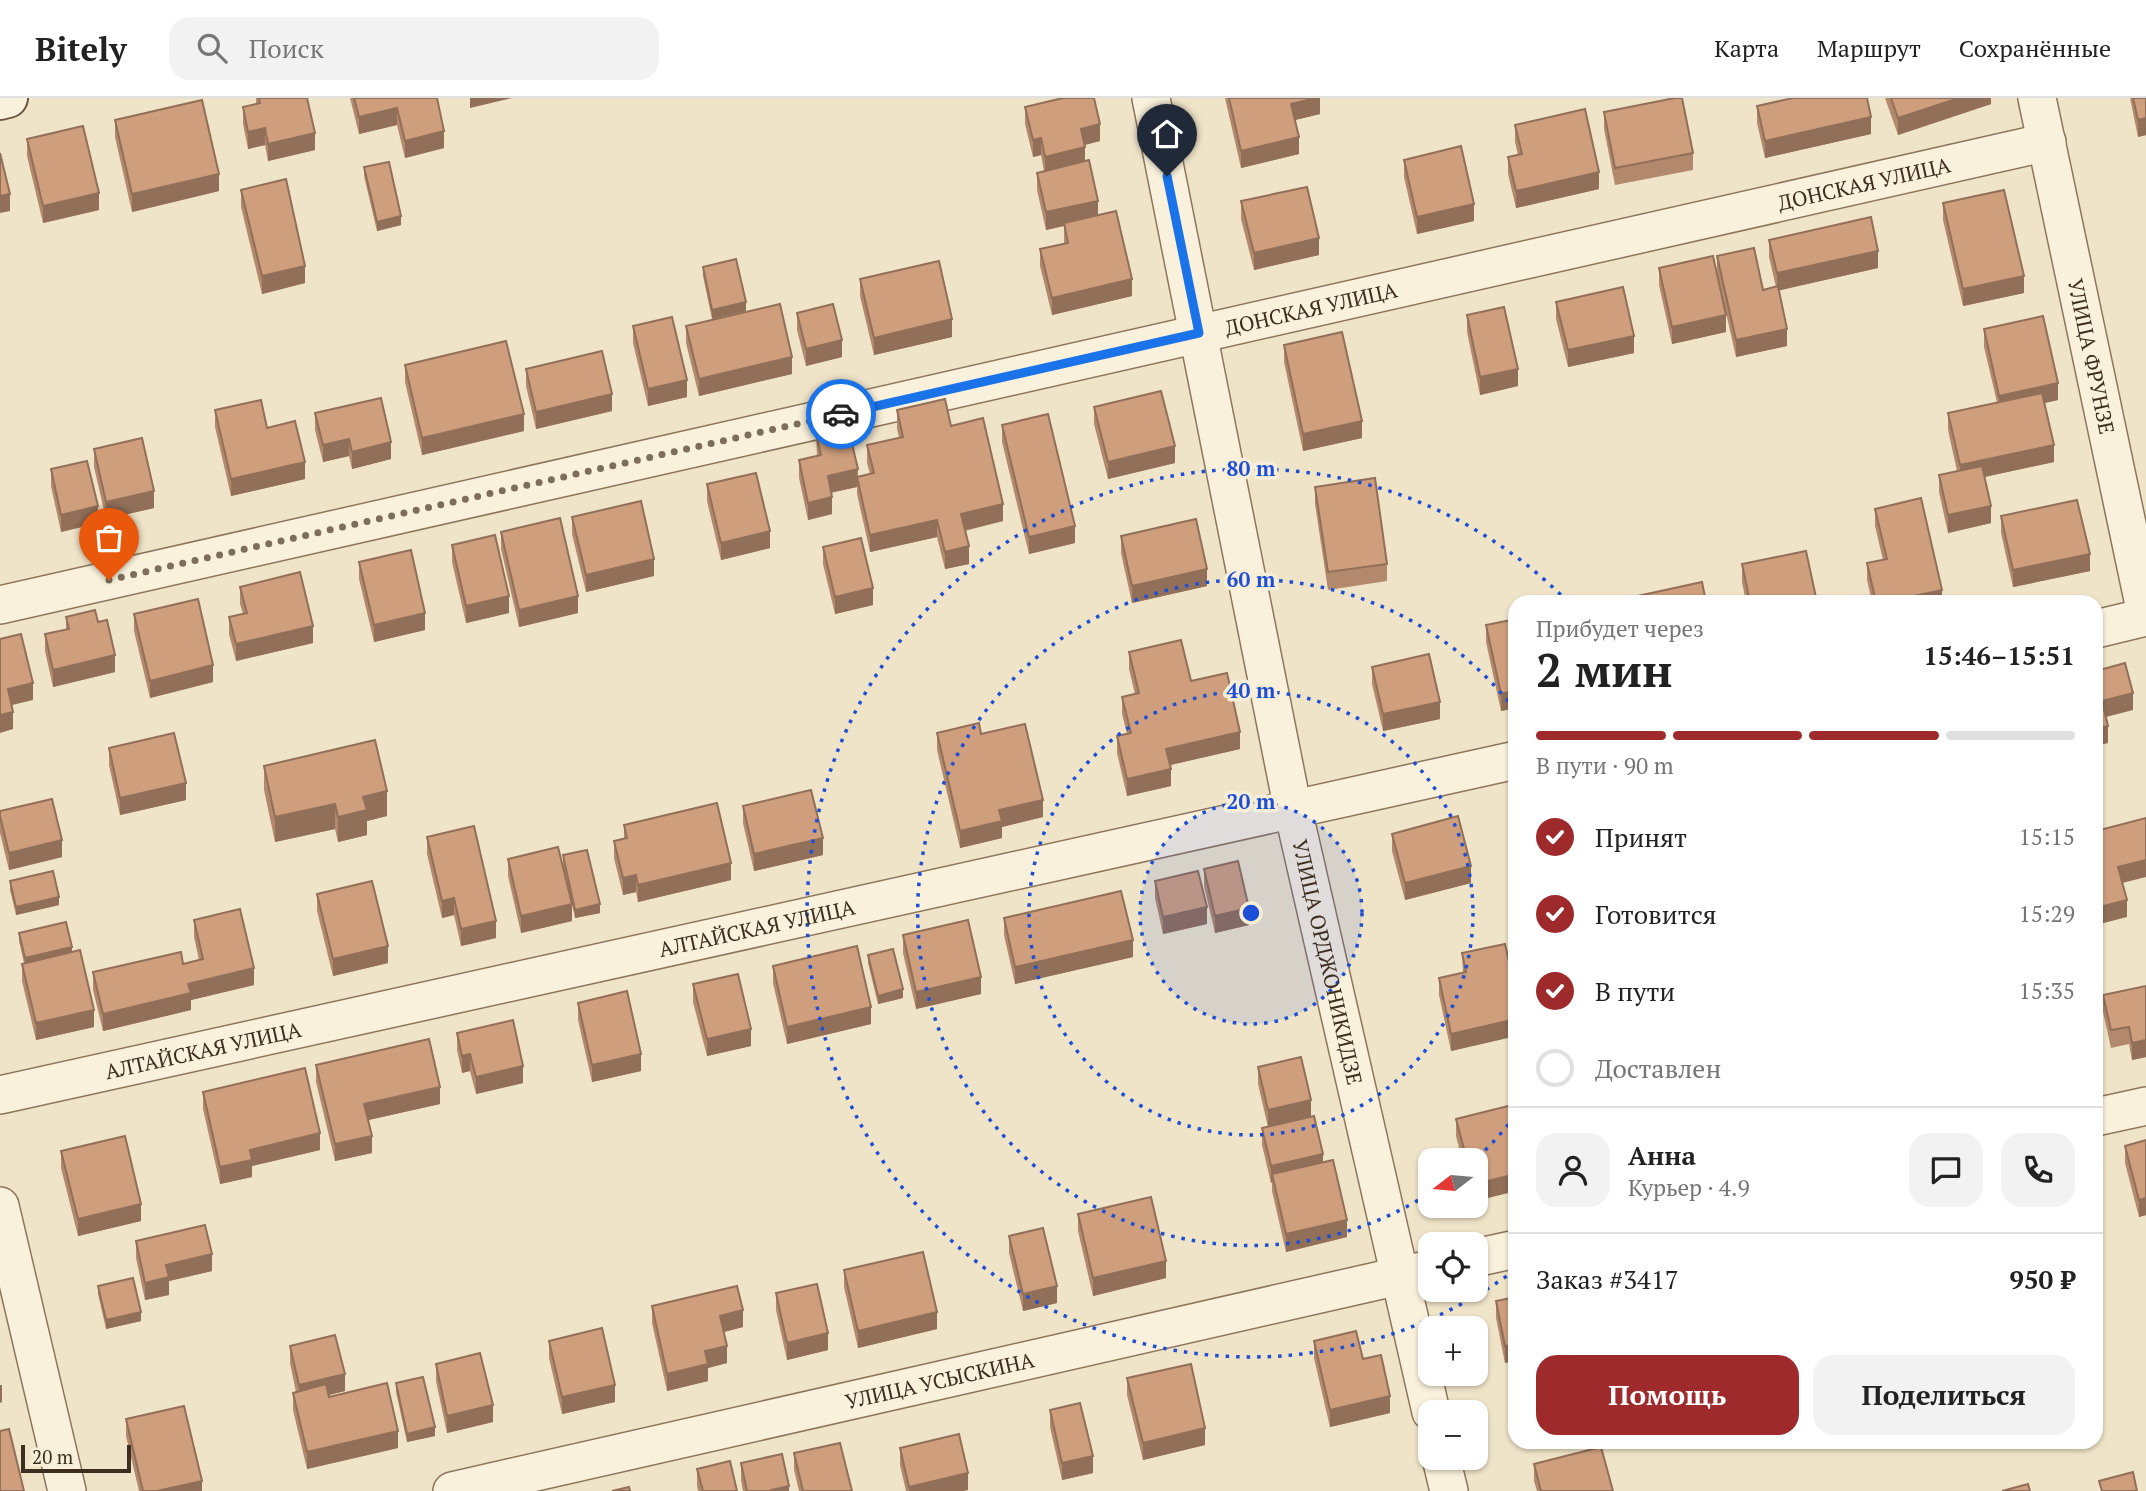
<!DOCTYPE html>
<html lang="ru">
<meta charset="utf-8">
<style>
:root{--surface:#fff;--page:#f2f2f2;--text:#222;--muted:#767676;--line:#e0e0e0;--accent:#9e2a2b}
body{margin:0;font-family:"PT Serif",serif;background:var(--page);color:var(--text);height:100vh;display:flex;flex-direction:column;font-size:26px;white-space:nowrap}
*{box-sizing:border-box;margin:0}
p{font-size:23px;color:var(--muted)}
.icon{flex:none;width:38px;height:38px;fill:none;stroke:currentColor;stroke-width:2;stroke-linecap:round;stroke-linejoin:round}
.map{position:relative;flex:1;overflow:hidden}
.drawer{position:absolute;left:1508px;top:497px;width:595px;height:854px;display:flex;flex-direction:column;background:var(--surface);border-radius:21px;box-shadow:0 2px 5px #0004}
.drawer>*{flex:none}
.needle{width:46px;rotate:254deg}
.controls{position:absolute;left:1418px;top:1050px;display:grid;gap:14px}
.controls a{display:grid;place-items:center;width:70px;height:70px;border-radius:14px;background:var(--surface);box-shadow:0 2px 5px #0004;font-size:35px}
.scale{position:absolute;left:21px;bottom:18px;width:110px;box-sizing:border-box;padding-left:7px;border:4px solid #3d2e20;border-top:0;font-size:19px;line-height:24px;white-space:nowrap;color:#3d2e20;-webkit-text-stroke:5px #f7eed8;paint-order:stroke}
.pin{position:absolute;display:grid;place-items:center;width:60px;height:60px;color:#fff;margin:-72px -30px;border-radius:50% 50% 50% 0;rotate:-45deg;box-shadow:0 0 7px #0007}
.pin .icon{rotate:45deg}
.courier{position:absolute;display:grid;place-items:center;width:70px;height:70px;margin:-35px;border:5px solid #1a73e8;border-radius:50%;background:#fff;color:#222;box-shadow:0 2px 9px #0007}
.head em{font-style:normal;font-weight:600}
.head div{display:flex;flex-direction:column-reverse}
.head{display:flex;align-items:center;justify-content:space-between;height:119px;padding:0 28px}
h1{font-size:46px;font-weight:600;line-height:52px}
.bar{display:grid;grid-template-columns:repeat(4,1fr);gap:10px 7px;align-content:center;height:84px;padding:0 28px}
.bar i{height:9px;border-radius:5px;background:var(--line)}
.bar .current{background:var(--accent)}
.bar p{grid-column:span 4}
.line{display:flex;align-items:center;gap:18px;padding:0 28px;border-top:2px solid var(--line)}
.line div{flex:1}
.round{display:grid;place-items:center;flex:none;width:74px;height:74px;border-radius:21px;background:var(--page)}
ol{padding:0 28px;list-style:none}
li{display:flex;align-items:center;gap:21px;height:77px}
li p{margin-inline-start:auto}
li .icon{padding:7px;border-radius:50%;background:var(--accent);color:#fff;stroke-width:4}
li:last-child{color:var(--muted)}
li i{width:38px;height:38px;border:4px solid var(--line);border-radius:50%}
.primary-button{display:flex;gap:14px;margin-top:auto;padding:14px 28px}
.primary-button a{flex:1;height:80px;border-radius:21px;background:var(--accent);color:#fff;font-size:28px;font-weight:600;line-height:80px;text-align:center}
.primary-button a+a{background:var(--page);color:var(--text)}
header{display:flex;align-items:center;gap:42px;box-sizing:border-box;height:98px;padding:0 35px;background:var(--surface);border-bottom:2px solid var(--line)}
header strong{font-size:33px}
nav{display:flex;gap:38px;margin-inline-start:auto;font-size:24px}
.search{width:490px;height:63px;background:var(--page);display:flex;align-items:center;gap:18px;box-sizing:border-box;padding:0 24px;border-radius:21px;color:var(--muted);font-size:26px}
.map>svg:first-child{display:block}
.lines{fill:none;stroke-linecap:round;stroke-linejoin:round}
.street-casing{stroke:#8d765c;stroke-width:40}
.secondary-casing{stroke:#6f573f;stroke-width:42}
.street{stroke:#faf1dc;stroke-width:37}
.secondary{stroke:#faf1dc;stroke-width:38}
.wall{fill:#b2896c}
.shaded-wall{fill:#916f58}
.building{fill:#cf9f7d;stroke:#916f58;stroke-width:2}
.done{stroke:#7c6e5b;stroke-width:7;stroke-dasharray:0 12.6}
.route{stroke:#1a73e8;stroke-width:9}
.ring{fill:none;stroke:#1d4ed8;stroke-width:3.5;stroke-dasharray:3.5 7}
.labels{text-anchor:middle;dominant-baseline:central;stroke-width:7;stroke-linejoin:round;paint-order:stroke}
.street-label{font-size:21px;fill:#3d2e20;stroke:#f7eed8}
.centre{fill:#1d4ed8;stroke:#f7eed8;stroke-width:3.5}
.ring-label{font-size:21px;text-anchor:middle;font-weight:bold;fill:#1d4ed8;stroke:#f7eed8;stroke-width:7;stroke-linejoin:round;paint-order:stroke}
</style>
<header>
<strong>Bitely</strong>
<div class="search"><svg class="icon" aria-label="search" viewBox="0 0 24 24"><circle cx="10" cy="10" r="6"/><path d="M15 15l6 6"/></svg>Поиск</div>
<nav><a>Карта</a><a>Маршрут</a><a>Сохранённые</a></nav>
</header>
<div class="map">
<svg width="2146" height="1393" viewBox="0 0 2146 1393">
<rect width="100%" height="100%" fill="#f0e4c8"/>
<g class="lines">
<defs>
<g id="street">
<path id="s1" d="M1151 0 1293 712 1431 1314"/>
<path id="s2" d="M2037 0 2146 516"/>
<path id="s3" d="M0 507 2047 44"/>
<polyline points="2096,531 2146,519"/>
<path id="s4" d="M0 997 1516 662"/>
<polyline points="2096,1019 2146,1008"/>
<polyline points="0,1108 67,1393"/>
<polyline points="1475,1160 1516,1151"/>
<polyline points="1441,1360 1449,1393"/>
<path id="s5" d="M452 1393 1430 1171"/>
</g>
<polyline id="secondary" points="0,2 8,0"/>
</defs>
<!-- street casing -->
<use href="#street" class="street-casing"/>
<!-- secondary casing -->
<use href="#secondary" class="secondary-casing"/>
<!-- street -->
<use href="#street" class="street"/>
<!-- secondary -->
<use href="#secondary" class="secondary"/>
</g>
<!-- wall -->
<g class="wall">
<polygon points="256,0 307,0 315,52 268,63 265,47 248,51 243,26 243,9 256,6"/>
<polygon points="350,0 437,0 444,50 405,60 397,27 359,36"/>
<polygon points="1225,0 1320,0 1320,16 1295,22 1299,56 1241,70"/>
<polygon points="1885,0 1991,0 1991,6 1898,37"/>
<polygon points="2130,0 2146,0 2146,37 2138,39"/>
<polygon points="1757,8 1871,36 1765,60 1757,25"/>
<polygon points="1025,9 1100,43 1084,47 1085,63 1098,117 1132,198 1052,217 1040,168 1040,151 1064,145 1064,128 1046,132 1037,92 1037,75 1044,73 1041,57 1033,59 1025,26"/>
<polygon points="1604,14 1693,55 1693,72 1615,87 1604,31"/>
<polygon points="115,22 219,93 132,114 115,39"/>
<polygon points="1515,27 1599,91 1516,110 1508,76 1508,59 1518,57 1515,44"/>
<polygon points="27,41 99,112 43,125 27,58"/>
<polygon points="1404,62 1474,123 1417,136 1404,79"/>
<polygon points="364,69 401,127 377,133 364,78"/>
<polygon points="241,92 305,185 262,196 241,109"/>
<polygon points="1241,103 1319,157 1254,172 1241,121"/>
<polygon points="1943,105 2024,195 1963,208 1943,122"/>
<polygon points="1769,142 1878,170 1779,192 1787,248 1736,259 1717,175 1717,158 1763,192 1776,189 1769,159"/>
<polygon points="703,169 746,213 712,221 703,178"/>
<polygon points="1659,170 1726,234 1672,246 1659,187"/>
<polygon points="860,181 952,239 874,257 860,198"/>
<polygon points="1556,204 1634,255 1568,269 1556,221"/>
<polygon points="797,215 842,259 806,268 797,232"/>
<polygon points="1467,217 1518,288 1480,297 1467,234"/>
<polygon points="633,228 687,299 648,308 633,245"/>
<polygon points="686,228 792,276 699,298 686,245"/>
<polygon points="1984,231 2058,302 2045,305 2054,364 1985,379 1991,425 1948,435 1939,394 1939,377 1957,373 1948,332 1948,315 1997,304 1984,249"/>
<polygon points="1284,247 1362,340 1303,353 1284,264"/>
<polygon points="405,267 524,333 422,357 405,284"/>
<polygon points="526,271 612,313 536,331 526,288"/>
<polygon points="1094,309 1175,365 1108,381 1094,326"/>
<polygon points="215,312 267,330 305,381 231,398 215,329"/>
<polygon points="897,312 951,328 1003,423 965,433 969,466 945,471 937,439 870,454 857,396 857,389 831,395 832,416 808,422 799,380 799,362 817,358 816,336 858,378 870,376 867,365 867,347 899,340 897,330"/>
<polygon points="315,315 391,361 352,371 349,358 323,364 315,332"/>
<polygon points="1002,327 1075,445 1029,456 1002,344"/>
<polygon points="94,351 154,410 106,421 94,369"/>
<polygon points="51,371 98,425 61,434 51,388"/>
<polygon points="707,386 770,450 721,462 707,403"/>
<polygon points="1315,389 1387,466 1387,483 1328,492 1315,406"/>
<polygon points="1875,411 1942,504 1872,504 1867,482 1867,465 1883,462 1875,428"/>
<polygon points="2001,418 2090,473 2013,489 2001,435"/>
<polygon points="572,419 654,478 586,494 572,436"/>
<polygon points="501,434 578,515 519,529 501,451"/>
<polygon points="1121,438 1207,488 1132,505 1121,455"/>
<polygon points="452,447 509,515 466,525 452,464"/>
<polygon points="823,449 873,507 835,516 823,466"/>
<polygon points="359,464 425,532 374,544 359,481"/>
<polygon points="1742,466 1817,504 1746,504 1742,484"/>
<polygon points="240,489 313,545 236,563 229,536 229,519 243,516 240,506"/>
<polygon points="134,516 213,584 150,600 134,533"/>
<polygon points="66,519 98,524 115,574 53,589 45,553 45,536 66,531"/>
<polygon points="1516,521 1516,610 1501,613 1486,544 1486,527"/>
<polygon points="1129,554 1191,583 1240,651 1170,667 1171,688 1127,698 1117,655 1117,638 1127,636 1122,616 1122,599 1135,596 1129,571"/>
<polygon points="1372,569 1440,621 1383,633 1372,586"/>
<polygon points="937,635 981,636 1043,719 1002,729 1002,740 960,750 937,652"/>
<polygon points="109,650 186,702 120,717 109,667"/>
<polygon points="264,668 387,718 367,723 367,737 338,744 335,731 275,744 264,692"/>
<polygon points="743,708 823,757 754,773 743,725"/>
<polygon points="0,713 62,759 9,772 0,735"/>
<polygon points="624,727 731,782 638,804 636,794 623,797 614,760 614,743 624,741"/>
<polygon points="1392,736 1471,785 1405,802 1392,753"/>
<polygon points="427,739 496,840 461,848 454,817 442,820 427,756"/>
<polygon points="563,757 600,815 575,820 572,807 572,823 521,835 508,778 508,761 563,766"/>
<polygon points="1204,771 1249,827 1215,835 1204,788"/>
<polygon points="10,783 59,807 16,817 10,792"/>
<polygon points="1155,783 1207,826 1163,836 1155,800"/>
<polygon points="317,796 388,865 333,878 317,813"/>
<polygon points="1004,820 1133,859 1015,886 1004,837"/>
<polygon points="194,822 254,887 191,902 191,912 103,933 93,892 93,874 183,866 199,862 194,839"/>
<polygon points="19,835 72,854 94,929 36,942 22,883 22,866 24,865 19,843"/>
<polygon points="903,837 981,896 916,911 903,855"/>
<polygon points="1462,855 1516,894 1516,938 1451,953 1439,897 1439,880 1463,875"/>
<polygon points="868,857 903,900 878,906 868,865"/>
<polygon points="773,868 871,926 787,946 773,885"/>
<polygon points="693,886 751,948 707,958 693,904"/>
<polygon points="2146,888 2146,959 2132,962 2129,946 2111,950 2103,914 2103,897"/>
<polygon points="578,905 641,973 592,984 578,922"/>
<polygon points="457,935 523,985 476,996 470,973 462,975 457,952"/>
<polygon points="316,967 440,1006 368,1022 372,1055 335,1063 316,984"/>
<polygon points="1258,969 1311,1019 1323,1064 1347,1139 1286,1154 1272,1093 1272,1084 1271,1085 1262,1047 1262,1030 1268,1029 1258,986"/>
<polygon points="203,994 320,1052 252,1068 252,1079 220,1086 203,1011"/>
<polygon points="1516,1006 1516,1093 1475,1103 1475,1062 1462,1062 1456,1038 1456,1021"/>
<polygon points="2146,1042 2146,1117 2139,1119 2125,1065 2125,1048"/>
<polygon points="61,1053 141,1123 78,1138 61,1070"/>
<polygon points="1078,1116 1166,1180 1093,1198 1078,1133"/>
<polygon points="1009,1138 1057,1205 1023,1213 1009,1155"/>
<polygon points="136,1143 212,1173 169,1183 169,1197 145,1202 136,1160"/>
<polygon points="844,1172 937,1231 858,1250 844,1189"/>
<polygon points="98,1188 141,1223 106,1231 98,1196"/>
<polygon points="776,1195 828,1252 787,1262 776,1212"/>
<polygon points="1516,1199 1505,1265 1496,1220 1496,1203"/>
<polygon points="652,1208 743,1229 724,1234 727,1265 708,1270 708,1283 667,1293 652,1225"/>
<polygon points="549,1243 615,1304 562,1316 549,1260"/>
<polygon points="1314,1243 1363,1261 1390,1315 1330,1329 1314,1260"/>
<polygon points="290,1248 345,1293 329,1297 329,1299 398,1350 307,1371 293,1312 293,1295 296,1294 290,1265"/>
<polygon points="436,1266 493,1324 447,1335 436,1283"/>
<polygon points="1127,1280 1205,1347 1143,1362 1127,1297"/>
<polygon points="396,1285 435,1338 407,1344 396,1294"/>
<polygon points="1050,1312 1093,1375 1062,1382 1050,1329"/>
<polygon points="126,1321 202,1393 139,1393 126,1338"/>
<polygon points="900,1350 968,1392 963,1393 906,1393 900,1367"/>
<polygon points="794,1355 852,1393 799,1393 794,1372"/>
<polygon points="741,1365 789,1393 743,1393 741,1382"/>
<polygon points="1534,1366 1613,1393 1537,1393 1534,1383"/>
<polygon points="697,1371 737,1393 698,1393 697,1388"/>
</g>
<!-- shaded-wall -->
<g class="shaded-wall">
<polygon points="470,0 512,0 470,10"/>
<polygon points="1316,0 1320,0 1320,16 1291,23 1291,6"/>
<polygon points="1959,0 1991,0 1991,6 1898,37 1898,20"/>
<polygon points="397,10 397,27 359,36 359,19"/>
<polygon points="1871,19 1871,36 1765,60 1765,43"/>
<polygon points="2146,20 2146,37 2138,39 2138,22"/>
<polygon points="1100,26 1100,43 1081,48 1081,31"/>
<polygon points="265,30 265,47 248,51 248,34"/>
<polygon points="444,33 444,50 405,60 405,43"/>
<polygon points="315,35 315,52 268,63 268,46"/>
<polygon points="1299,39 1299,56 1241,70 1241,53"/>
<polygon points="1041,40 1041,57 1033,59 1033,42"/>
<polygon points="1085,49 1085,67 1045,76 1045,59"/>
<polygon points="1599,74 1599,91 1516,110 1516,93"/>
<polygon points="219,76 219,93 132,114 132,96"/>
<polygon points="99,95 99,112 43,125 43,108"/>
<polygon points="10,96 10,113 0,115 0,98"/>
<polygon points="1098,103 1098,120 1046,132 1046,114"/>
<polygon points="1474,106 1474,123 1417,136 1417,119"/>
<polygon points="401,118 401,127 377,133 377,124"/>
<polygon points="1319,140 1319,157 1254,172 1254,155"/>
<polygon points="1878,153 1878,170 1777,193 1777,175"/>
<polygon points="305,168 305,185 262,196 262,178"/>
<polygon points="2024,178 2024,195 1963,208 1963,191"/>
<polygon points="1132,181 1132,198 1052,217 1052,200"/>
<polygon points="746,204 746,213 712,221 712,212"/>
<polygon points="1726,217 1726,234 1672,246 1672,229"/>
<polygon points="952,221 952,239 874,257 874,240"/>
<polygon points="1787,231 1787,248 1736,259 1736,242"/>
<polygon points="1634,238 1634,255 1568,269 1568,252"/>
<polygon points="842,242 842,259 806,268 806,251"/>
<polygon points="792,259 792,276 699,298 699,281"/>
<polygon points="1518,271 1518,288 1480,297 1480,279"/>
<polygon points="687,282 687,299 648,308 648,291"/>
<polygon points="2058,285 2058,302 1999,315 1999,298"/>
<polygon points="612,296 612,313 536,331 536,314"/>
<polygon points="524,316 524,333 422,357 422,340"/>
<polygon points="1362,323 1362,340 1303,353 1303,336"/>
<polygon points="349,341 349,358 323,364 323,347"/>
<polygon points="391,344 391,361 352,371 352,354"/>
<polygon points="2054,347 2054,364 1960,384 1960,367"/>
<polygon points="1175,348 1175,365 1108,381 1108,364"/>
<polygon points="305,364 305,381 231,398 231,381"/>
<polygon points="858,371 857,389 828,395 828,378"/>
<polygon points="154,393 154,410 106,421 106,404"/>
<polygon points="832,399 832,416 808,422 808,405"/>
<polygon points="1003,406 1003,423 961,433 961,416"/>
<polygon points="98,408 98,425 61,434 61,417"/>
<polygon points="1991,408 1991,425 1948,435 1948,417"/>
<polygon points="937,422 937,439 870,454 870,437"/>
<polygon points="1075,428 1075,445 1029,456 1029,439"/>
<polygon points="770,433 770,450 721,462 721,445"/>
<polygon points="969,448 969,466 945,471 945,454"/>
<polygon points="2090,456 2090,473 2013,489 2013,472"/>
<polygon points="654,461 654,478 586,494 586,477"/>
<polygon points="1207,471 1207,488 1132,505 1132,488"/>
<polygon points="873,490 873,507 835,516 835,499"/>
<polygon points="1942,492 1942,504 1886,504"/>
<polygon points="509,498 509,515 466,525 466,508"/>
<polygon points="578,498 578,515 519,529 519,512"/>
<polygon points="425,515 425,532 374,544 374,527"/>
<polygon points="313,528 313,545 236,563 236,546"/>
<polygon points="115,557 115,574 53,589 53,572"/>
<polygon points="213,567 213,584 150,600 150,583"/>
<polygon points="33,585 33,602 8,608 8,591"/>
<polygon points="1516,592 1516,610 1501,613 1501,596"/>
<polygon points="2133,595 2133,612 2102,620 2102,603"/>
<polygon points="1440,604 1440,621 1383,633 1383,616"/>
<polygon points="13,614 13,631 0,635 0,617"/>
<polygon points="2108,628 2108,645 2096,648 2096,631"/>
<polygon points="1240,634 1240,651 1166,668 1166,651"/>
<polygon points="1171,671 1171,688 1127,698 1127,681"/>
<polygon points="186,685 186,702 120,717 120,700"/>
<polygon points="387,693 387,718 367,723 367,737 338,744 338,719 363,699"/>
<polygon points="1043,702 1043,719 1002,729 1002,740 960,750 960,733 999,712"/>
<polygon points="335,706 335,731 275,744 275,719"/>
<polygon points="823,740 823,757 754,773 754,756"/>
<polygon points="62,742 62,759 9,772 9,755"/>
<polygon points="2146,762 2146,779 2118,786 2118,769"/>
<polygon points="731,765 731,782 638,804 638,787"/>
<polygon points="1471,768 1471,785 1405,802 1405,785"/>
<polygon points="636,777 636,794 623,797 623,780"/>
<polygon points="59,799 59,807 16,817 16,809"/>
<polygon points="454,800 454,817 442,820 442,803"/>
<polygon points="2127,802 2127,819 2096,827 2096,810"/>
<polygon points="572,806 572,823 521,835 521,818"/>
<polygon points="600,806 600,815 575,820 575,812"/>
<polygon points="1207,809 1207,826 1163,836 1163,819"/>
<polygon points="1249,810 1249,827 1215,835 1215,818"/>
<polygon points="496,823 496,840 461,848 461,831"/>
<polygon points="1133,842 1133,859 1015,886 1015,869"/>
<polygon points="388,848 388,865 333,878 333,861"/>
<polygon points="72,849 72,858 25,869 25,860"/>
<polygon points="254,870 254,887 191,902 191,912 103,933 103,916 188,886"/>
<polygon points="981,879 981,896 916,911 916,894"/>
<polygon points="903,891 903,900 878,906 878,898"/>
<polygon points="871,909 871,926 787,946 787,929"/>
<polygon points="94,912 94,929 36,942 36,925"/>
<polygon points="1516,921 1516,938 1451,953 1451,936"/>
<polygon points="751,931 751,948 707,958 707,941"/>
<polygon points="2146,942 2146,959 2132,962 2132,945"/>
<polygon points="470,956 470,973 462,975 462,958"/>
<polygon points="641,956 641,973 592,984 592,967"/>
<polygon points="523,968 523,985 476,996 476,979"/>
<polygon points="440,989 440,1006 364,1023 364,1006"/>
<polygon points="1311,1002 1311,1019 1268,1029 1268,1012"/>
<polygon points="320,1035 320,1052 252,1068 252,1079 220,1086 220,1069 250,1052"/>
<polygon points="372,1038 372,1055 335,1063 335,1046"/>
<polygon points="1323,1056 1323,1073 1272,1076 1272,1084 1271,1085 1271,1068"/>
<polygon points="1516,1076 1516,1093 1475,1103 1475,1086"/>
<polygon points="2146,1100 2146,1117 2139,1119 2139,1102"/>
<polygon points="141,1106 141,1123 78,1138 78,1121"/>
<polygon points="1347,1122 1347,1139 1286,1154 1286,1136"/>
<polygon points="212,1156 212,1173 169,1183 169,1197 145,1202 145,1185 166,1167"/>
<polygon points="1166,1163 1166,1180 1093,1198 1093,1180"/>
<polygon points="1057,1188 1057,1205 1023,1213 1023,1196"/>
<polygon points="743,1212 743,1229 720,1235 720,1218"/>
<polygon points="141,1214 141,1223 106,1231 106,1222"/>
<polygon points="937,1214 937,1231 858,1250 858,1233"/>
<polygon points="828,1235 828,1252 787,1262 787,1245"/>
<polygon points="1516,1246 1516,1263 1505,1265 1505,1248"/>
<polygon points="727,1248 727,1265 708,1270 708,1283 667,1293 667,1276 705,1253"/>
<polygon points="345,1276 345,1293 299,1304 299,1287"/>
<polygon points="0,1287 2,1287 2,1304 0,1305"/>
<polygon points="615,1287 615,1304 562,1316 562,1299"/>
<polygon points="1390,1298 1390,1315 1330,1329 1330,1312"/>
<polygon points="493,1307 493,1324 447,1335 447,1318"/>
<polygon points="435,1329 435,1338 407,1344 407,1336"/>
<polygon points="1205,1330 1205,1347 1143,1362 1143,1345"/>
<polygon points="398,1333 398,1350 307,1371 307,1354"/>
<polygon points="1093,1358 1093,1375 1062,1382 1062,1365"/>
<polygon points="968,1375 968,1392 963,1393 909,1393 909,1389"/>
<polygon points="202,1383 202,1393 157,1393"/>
<polygon points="789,1388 789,1393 771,1393 771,1392"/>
</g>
<!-- building -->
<g class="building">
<polygon points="259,0 307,0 315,35 268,46 265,30 248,34 243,9 260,5"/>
<polygon points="354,0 437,0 444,33 405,43 397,10 359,19"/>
<polygon points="1063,0 1094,0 1100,26 1081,31 1085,49 1045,59 1041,40 1033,42 1025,9"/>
<polygon points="1229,0 1316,0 1291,6 1299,39 1241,53"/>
<polygon points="1675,0 1682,0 1693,55 1615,70 1604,14"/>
<polygon points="1793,0 1867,0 1871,19 1765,43 1757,8"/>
<polygon points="1891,0 1959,0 1898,20"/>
<polygon points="2133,0 2146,0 2146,20 2138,22"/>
<polygon points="202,2 219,76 132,96 115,22"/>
<polygon points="1585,11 1599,74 1516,93 1508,59 1522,56 1515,27"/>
<polygon points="83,28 99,95 43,108 27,41"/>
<polygon points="1461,48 1474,106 1417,119 1404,62"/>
<polygon points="0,55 10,96 0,98"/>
<polygon points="1089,62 1098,103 1046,114 1037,75"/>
<polygon points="389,64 401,118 377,124 364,69"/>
<polygon points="286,81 305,168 262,178 241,92"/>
<polygon points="1307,89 1319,140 1254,155 1241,103"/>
<polygon points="2004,92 2024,178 1963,191 1943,105"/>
<polygon points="1116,113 1132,181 1052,200 1040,151 1068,145 1064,125"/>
<polygon points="1871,119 1878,153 1777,175 1769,142"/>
<polygon points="1754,150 1763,192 1778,188 1787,231 1736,242 1717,158"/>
<polygon points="1713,158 1726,217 1672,229 1659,170"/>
<polygon points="736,161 746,204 712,212 703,169"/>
<polygon points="939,163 952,221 874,240 860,181"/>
<polygon points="1623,189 1634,238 1568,252 1556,204"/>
<polygon points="780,206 792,259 699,281 686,228"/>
<polygon points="833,206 842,242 806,251 797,215"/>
<polygon points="1504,209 1518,271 1480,279 1467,217"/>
<polygon points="2043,218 2058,285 1999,298 1984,231"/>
<polygon points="672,219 687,282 648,291 633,228"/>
<polygon points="1342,234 1362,323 1303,336 1284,247"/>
<polygon points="506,243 524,316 422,340 405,267"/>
<polygon points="602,253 612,296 536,314 526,271"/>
<polygon points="1161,293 1175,348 1108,364 1094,309"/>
<polygon points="2042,295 2054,347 1960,367 1948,315"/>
<polygon points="381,300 391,344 352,354 349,341 323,347 315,315"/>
<polygon points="945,301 951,328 983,320 1003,406 961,416 969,448 945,454 937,422 870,437 857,379 874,375 867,347 903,339 897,312"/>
<polygon points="261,302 267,330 295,323 305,364 231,381 215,312"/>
<polygon points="1048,316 1075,428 1029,439 1002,327"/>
<polygon points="848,329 858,371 828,378 832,399 808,405 799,362 821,357 816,336"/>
<polygon points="142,340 154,393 106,404 94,351"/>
<polygon points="87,363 98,408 61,417 51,371"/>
<polygon points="1982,368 1991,408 1948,417 1939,377"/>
<polygon points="756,375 770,433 721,445 707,386"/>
<polygon points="1375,380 1387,466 1328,474 1315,389"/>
<polygon points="1921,400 1942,492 1886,504 1876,504 1867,465 1887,461 1875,411"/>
<polygon points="2077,402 2090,456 2013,472 2001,418"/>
<polygon points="641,403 654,461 586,477 572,419"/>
<polygon points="560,420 578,498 519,512 501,434"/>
<polygon points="1196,421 1207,471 1132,488 1121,438"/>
<polygon points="495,437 509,498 466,508 452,447"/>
<polygon points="861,440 873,490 835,499 823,449"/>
<polygon points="411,452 425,515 374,527 359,464"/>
<polygon points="1806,453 1817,504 1750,504 1742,466"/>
<polygon points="300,474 313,528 236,546 229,519 247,515 240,489"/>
<polygon points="1702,484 1706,504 1610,504"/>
<polygon points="198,501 213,567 150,583 134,516"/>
<polygon points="95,512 98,524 107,522 115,557 53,572 45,536 69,531 66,519"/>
<polygon points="1516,521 1516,592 1501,596 1486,527"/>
<polygon points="21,536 33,585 8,591 13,614 0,617 0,541"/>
<polygon points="1181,542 1191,583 1227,575 1240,634 1166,651 1171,671 1127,681 1117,638 1131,635 1122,599 1139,595 1129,554"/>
<polygon points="1429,556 1440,604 1383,616 1372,569"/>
<polygon points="2125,565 2133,595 2102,603 2108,628 2096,631 2096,573"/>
<polygon points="979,625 981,636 1025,626 1043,702 999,712 1002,723 960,733 937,635"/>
<polygon points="174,635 186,685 120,700 109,650"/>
<polygon points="375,642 387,693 363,699 367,712 338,719 335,706 275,719 264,668"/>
<polygon points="811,692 823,740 754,756 743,708"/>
<polygon points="52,701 62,742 9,755 0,718 0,713"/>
<polygon points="717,705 731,765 638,787 636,777 623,780 614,743 627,740 624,727"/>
<polygon points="1458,718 1471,768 1405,785 1392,736"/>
<polygon points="2146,720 2146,762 2118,769 2127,802 2096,810 2096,733"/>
<polygon points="474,728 496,823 461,831 454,800 442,803 427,739"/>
<polygon points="558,749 572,806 521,818 508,761"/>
<polygon points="587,752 600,806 575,812 563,757"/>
<polygon points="1238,763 1249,810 1215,818 1204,771"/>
<polygon points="53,773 59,799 16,809 10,783"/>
<polygon points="1198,773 1207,809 1163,819 1155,783"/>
<polygon points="372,783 388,848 333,861 317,796"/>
<polygon points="1121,793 1133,842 1015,869 1004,820"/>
<polygon points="240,811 254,870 188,886 191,895 103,916 93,874 181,854 183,866 203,861 194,822"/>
<polygon points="968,822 981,879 916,894 903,837"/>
<polygon points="66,824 72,849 25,860 19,835"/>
<polygon points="1505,846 1516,894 1516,921 1451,936 1439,880 1466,874 1462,855"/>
<polygon points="857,848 871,909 787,929 773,868"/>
<polygon points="893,851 903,891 878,898 868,857"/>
<polygon points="80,852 94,912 36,925 22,866"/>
<polygon points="738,876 751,931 707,941 693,886"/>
<polygon points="2146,888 2146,942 2132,945 2129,929 2111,932 2103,897"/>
<polygon points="627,893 641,956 592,967 578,905"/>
<polygon points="513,922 523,968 476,979 470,956 462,958 457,935"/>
<polygon points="429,941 440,989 364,1006 372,1038 335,1046 316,967"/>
<polygon points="1301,959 1311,1002 1268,1012 1258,969"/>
<polygon points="305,970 320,1035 250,1052 252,1062 220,1069 203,994"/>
<polygon points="1516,1006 1516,1076 1475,1086 1475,1062 1467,1062 1456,1021"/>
<polygon points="1314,1018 1323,1056 1271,1068 1262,1030"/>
<polygon points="125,1038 141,1106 78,1121 61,1053"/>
<polygon points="2146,1042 2146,1100 2139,1102 2125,1048"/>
<polygon points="1333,1062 1347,1122 1286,1136 1272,1076"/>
<polygon points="1151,1099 1166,1163 1093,1180 1078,1116"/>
<polygon points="205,1127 212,1156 166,1167 169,1179 145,1185 136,1143"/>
<polygon points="1043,1130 1057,1188 1023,1196 1009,1138"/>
<polygon points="923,1154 937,1214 858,1233 844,1172"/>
<polygon points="133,1180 141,1214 106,1222 98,1188"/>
<polygon points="817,1186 828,1235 787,1245 776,1195"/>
<polygon points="737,1188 743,1212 720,1218 727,1248 705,1253 708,1266 667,1276 652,1208"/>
<polygon points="1516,1199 1516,1246 1505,1248 1496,1203"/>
<polygon points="602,1230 615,1287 562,1299 549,1243"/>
<polygon points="1356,1233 1363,1261 1381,1257 1390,1298 1330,1312 1314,1243"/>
<polygon points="335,1237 345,1276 299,1287 290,1248"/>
<polygon points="480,1255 493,1307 447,1318 436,1266"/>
<polygon points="1191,1266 1205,1330 1143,1345 1127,1280"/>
<polygon points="423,1279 435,1329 407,1336 396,1285"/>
<polygon points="387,1285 398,1333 307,1354 293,1295 326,1286 329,1299"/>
<polygon points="1080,1305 1093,1358 1062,1365 1050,1312"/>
<polygon points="184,1308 202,1383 157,1393 143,1393 126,1321"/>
<polygon points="9,1331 24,1393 0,1393 0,1333"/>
<polygon points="959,1336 968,1375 909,1389 900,1350"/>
<polygon points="840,1345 852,1393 803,1393 794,1355"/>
<polygon points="1601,1349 1613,1393 1541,1393 1534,1366"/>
<polygon points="782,1356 789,1388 771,1392 771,1393 747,1393 741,1365"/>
<polygon points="730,1363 737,1393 703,1393 697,1371"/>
<polygon points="2133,1374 2137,1393 2102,1393 2099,1383"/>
<polygon points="2028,1386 2030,1393 2002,1393"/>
<polygon points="629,1389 630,1393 612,1393"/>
</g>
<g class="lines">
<!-- done -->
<polyline class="done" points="109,482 841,316"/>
<!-- route -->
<polyline class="route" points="841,316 1199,235 1167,78"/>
</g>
<!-- distance rings -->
<circle cx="1251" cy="815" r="111" fill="#1d4ed8" fill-opacity=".12"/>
<g class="ring">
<circle cx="1251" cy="815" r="111"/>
<circle cx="1251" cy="815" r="222"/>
<path d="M1515 1018A333 333 0 0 1 1476 1061M1427 1097A333 333 0 1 1 1515 612"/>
<path d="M1515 1172A444 444 0 1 1 1568 504"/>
</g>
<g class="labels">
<!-- street labels -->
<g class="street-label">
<text stroke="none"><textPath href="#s3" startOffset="1911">ДОНСКАЯ УЛИЦА</textPath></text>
<text stroke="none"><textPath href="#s3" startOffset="1344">ДОНСКАЯ УЛИЦА</textPath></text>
<text stroke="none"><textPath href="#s2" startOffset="264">УЛИЦА ФРУНЗЕ</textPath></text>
<text stroke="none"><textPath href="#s4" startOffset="775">АЛТАЙСКАЯ УЛИЦА</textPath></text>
<text stroke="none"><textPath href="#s1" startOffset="882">УЛИЦА ОРДЖОНИКИДЗЕ</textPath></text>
<text stroke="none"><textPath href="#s4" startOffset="208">АЛТАЙСКАЯ УЛИЦА</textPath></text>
<text stroke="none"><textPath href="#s5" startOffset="500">УЛИЦА УСЫСКИНА</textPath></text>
</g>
</g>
<circle cx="1251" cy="815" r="10" class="centre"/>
<g class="ring-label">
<text x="1251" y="378">80 m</text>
<text x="1251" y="489">60 m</text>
<text x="1251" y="600">40 m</text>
<text x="1251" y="711">20 m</text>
</g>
</svg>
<div class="controls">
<a><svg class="needle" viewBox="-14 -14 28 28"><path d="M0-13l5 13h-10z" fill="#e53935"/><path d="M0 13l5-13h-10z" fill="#767676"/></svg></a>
<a><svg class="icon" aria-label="locate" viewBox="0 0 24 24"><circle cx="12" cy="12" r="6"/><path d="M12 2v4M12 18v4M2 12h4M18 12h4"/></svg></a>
<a>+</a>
<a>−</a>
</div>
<div class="scale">20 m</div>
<div class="pin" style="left:109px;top:482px;background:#ea580c"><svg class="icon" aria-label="bag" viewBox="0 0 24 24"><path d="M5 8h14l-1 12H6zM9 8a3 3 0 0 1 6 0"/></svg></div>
<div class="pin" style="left:1167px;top:78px;background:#1f2937"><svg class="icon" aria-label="home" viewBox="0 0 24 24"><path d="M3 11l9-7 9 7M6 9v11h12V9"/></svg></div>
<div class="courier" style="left:841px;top:316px"><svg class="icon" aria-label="car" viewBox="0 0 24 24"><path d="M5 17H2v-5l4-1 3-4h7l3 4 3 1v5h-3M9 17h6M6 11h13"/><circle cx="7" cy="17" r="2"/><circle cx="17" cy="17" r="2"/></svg></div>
<section class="drawer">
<div class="head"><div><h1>2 мин</h1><p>Прибудет через</p></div><em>15:46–15:51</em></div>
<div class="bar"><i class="current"></i><i class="current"></i><i class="current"></i><i></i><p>В пути · 90 m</p></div>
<ol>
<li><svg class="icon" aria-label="check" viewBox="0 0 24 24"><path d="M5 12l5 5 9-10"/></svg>Принят<p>15:15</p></li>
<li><svg class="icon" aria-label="check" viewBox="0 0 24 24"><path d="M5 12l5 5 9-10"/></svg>Готовится<p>15:29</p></li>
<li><svg class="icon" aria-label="check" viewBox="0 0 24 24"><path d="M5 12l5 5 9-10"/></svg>В пути<p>15:35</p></li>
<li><i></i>Доставлен</li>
</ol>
<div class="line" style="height:126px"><a class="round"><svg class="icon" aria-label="person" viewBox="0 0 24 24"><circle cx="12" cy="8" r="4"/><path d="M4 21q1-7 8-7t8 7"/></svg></a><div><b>Анна</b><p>Курьер · 4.9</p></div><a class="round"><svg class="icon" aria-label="chat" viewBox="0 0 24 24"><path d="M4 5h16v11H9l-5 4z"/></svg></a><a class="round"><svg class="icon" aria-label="phone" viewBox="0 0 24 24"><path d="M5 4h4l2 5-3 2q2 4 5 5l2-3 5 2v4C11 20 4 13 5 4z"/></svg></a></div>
<div class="line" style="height:91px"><div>Заказ #3417</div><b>950 ₽</b></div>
<div class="primary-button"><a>Помощь</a><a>Поделиться</a></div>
</section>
</div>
